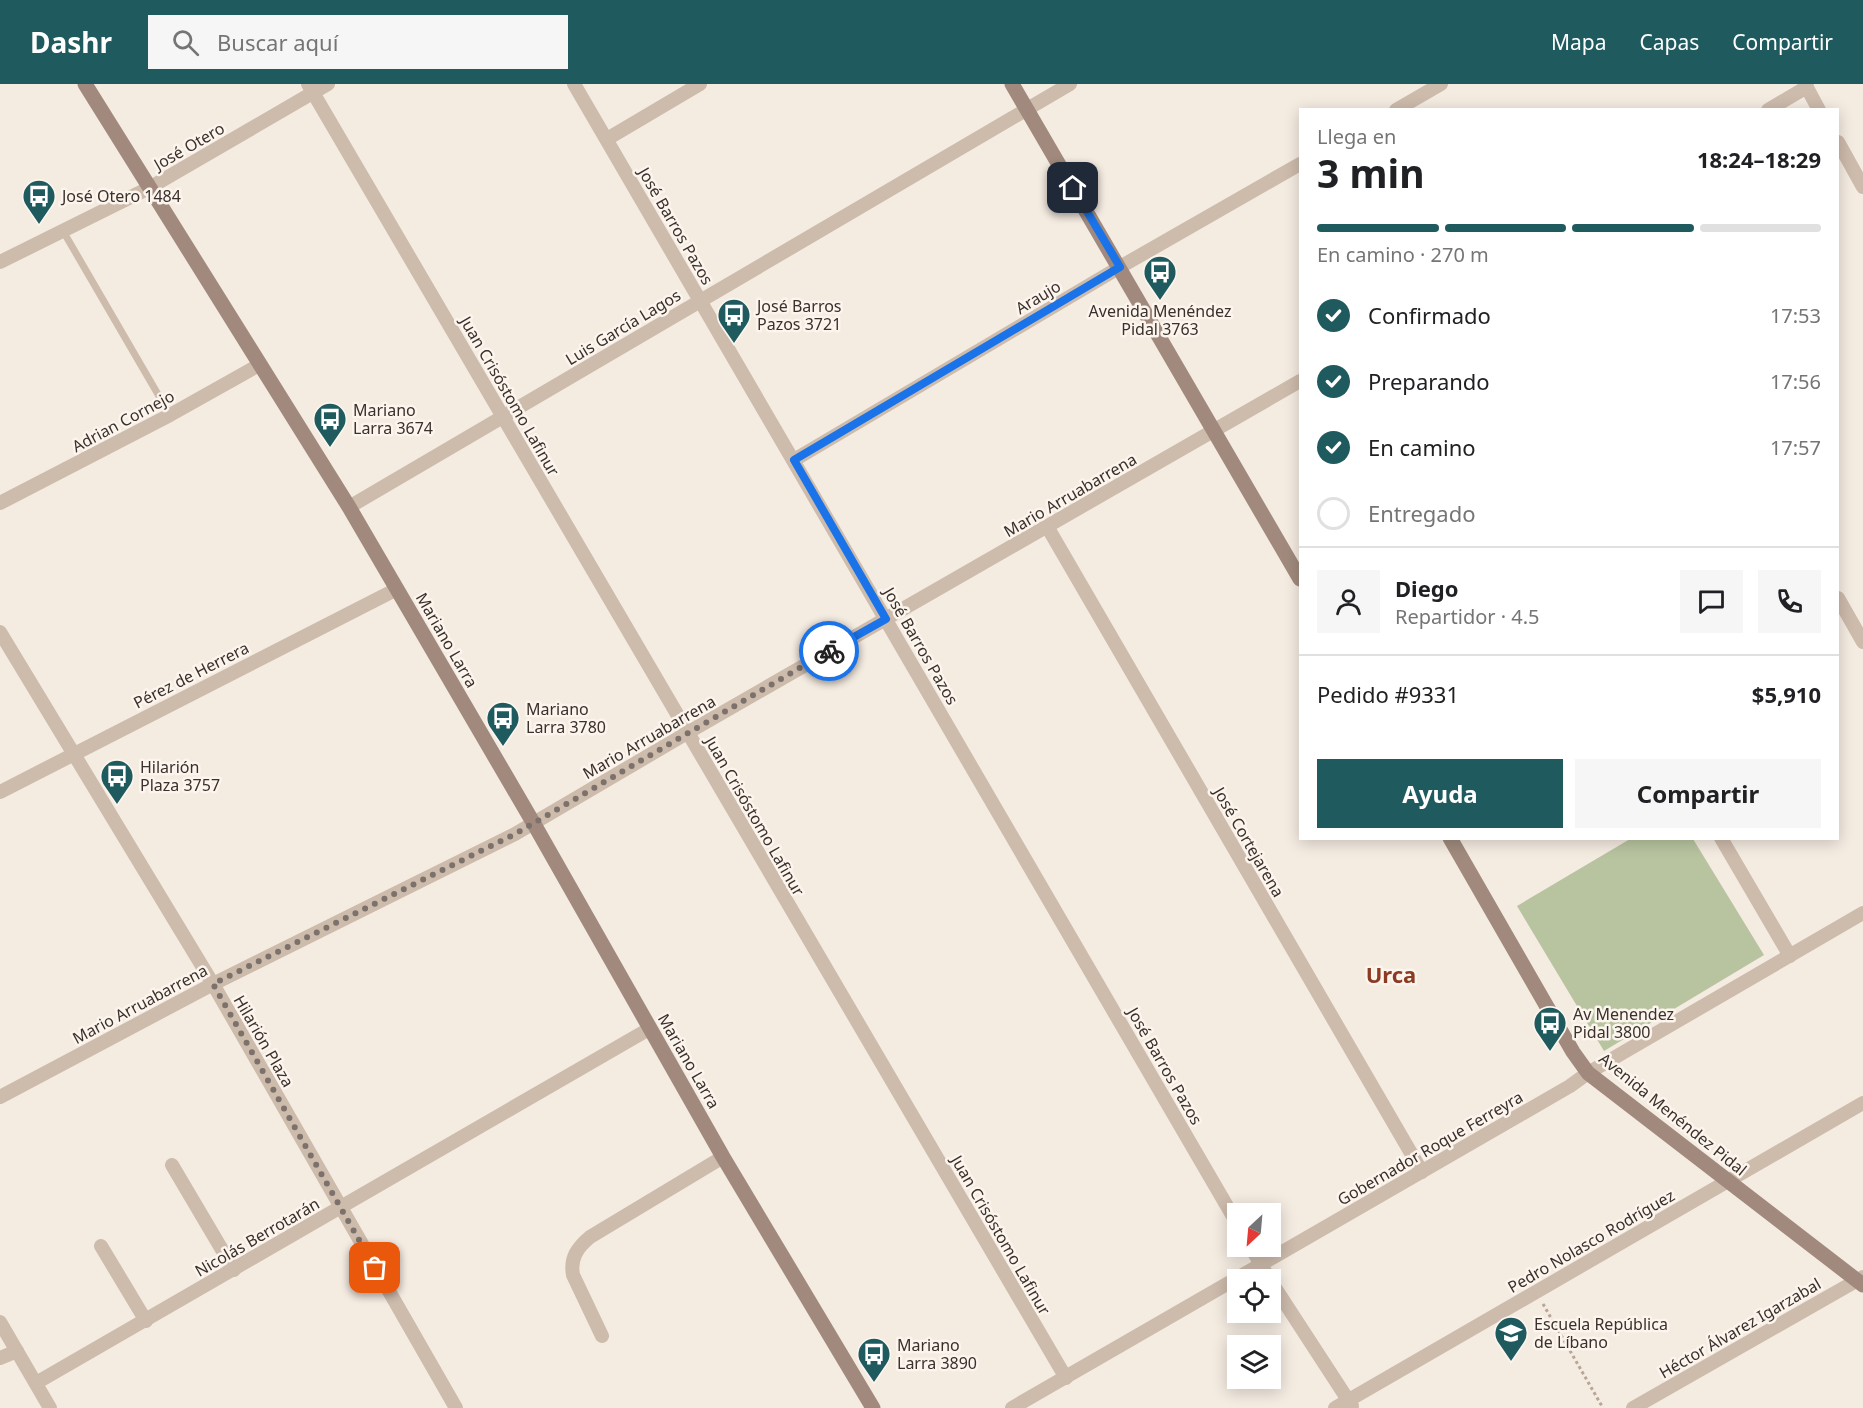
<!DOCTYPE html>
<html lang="es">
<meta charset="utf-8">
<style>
:root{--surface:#fff;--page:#f6f6f6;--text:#202124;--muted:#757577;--line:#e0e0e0;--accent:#1f5a5e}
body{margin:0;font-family:"Noto Sans",sans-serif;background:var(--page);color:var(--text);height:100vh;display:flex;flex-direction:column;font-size:22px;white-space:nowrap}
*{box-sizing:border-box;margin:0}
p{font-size:20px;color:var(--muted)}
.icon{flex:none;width:33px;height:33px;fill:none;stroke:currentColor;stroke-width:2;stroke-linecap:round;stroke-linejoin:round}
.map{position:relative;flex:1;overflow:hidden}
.drawer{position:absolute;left:1299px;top:24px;width:540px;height:732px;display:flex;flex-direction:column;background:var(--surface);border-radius:0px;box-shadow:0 3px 15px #0003}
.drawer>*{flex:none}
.needle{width:39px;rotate:206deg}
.controls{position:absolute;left:1227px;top:1119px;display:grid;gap:12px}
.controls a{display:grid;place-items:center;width:54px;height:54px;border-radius:0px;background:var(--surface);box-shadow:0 3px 15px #0003;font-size:30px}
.pin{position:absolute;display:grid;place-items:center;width:51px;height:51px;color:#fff;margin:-26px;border-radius:12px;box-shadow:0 3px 9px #0006}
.courier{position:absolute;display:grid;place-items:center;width:60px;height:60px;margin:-30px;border:4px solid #1a73e8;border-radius:50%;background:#fff;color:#222;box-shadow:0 2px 8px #0007}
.overview em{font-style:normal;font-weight:700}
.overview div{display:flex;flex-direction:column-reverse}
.overview{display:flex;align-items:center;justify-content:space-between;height:102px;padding:0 18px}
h1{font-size:39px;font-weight:700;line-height:45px}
.bar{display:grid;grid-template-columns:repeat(4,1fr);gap:9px 6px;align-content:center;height:72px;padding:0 18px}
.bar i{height:8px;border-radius:4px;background:var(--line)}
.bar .current{background:var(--accent)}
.bar p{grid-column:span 4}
.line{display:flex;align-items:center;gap:15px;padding:0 18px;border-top:2px solid var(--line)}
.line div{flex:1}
.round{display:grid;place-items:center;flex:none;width:63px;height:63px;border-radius:0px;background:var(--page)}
ol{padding:0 18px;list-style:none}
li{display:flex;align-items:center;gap:18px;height:66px}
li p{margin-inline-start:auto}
li .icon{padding:6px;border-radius:50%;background:var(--accent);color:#fff;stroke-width:4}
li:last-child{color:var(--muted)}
li i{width:33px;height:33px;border:3px solid var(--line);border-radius:50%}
.action{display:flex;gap:12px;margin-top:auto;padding:12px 18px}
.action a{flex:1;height:69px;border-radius:0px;background:var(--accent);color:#fff;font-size:24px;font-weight:700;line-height:69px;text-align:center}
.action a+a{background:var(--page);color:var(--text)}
header{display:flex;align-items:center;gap:36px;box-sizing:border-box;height:84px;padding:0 30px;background:var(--accent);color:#fff}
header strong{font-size:28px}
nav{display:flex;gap:33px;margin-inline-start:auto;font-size:21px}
.search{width:420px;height:54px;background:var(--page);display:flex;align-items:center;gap:15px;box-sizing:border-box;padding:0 21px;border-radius:0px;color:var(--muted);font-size:22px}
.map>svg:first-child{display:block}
.green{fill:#b8c4a0}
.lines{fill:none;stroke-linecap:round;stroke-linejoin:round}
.path{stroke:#b9a596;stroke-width:3;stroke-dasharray:3 3;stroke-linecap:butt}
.service{stroke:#cdbbac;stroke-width:7}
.minor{stroke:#cdbbac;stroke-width:14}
.secondary{stroke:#a18a7d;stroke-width:15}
.done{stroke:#7c716b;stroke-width:6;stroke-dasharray:0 10.8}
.route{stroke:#1a73e8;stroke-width:8}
.labels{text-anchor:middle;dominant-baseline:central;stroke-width:5;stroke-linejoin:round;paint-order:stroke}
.street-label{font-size:16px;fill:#3b302b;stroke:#fbf5ee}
.poi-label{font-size:16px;fill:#3b302b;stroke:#fbf5ee;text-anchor:start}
.district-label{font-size:22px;font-weight:bold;fill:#8c3b22;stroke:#fbf5ee}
</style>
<header>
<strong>Dashr</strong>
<div class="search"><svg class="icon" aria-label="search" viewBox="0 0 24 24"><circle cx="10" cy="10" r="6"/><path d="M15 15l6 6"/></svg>Buscar aquí</div>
<nav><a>Mapa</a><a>Capas</a><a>Compartir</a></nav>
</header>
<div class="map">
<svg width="1863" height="1324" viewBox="0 0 1863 1324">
<rect width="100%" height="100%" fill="#f4ebe1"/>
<!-- green -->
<polygon class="green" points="1630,755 1693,755 1764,871 1604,967 1517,822"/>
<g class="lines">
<!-- path -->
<polyline class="path" points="1543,1220 1603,1324"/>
<!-- service -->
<polyline class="service" points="63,147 170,331"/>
<!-- minor -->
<g class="minor">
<polyline points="308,0 1066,1294"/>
<polyline points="574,0 1238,1141"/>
<polyline points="1805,0 1819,26"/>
<polyline points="1396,26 1441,0"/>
<polyline points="1768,26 1807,3"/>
<polyline points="607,55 700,0"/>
<polyline points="1838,58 1863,103"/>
<polyline points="0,178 149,104 328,0"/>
<polyline points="794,376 1120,183 1300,80"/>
<polyline points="0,419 170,331 259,281"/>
<polyline points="349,423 1070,0"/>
<polyline points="1048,444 1422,1088"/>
<polyline points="1838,514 1863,558"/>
<polyline points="0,548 213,900 456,1324"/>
<polyline points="0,708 397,505"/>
<polyline points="1721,754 1790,872"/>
<polyline points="0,1013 213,900 515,750 687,649 1300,297"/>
<polyline points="172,1081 234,1186"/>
<polyline points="101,1162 146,1237"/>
<polyline points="1250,1162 1266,1189"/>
<polyline points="1270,1196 1352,1322"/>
<polyline points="0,1238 50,1324"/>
<path d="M602 1252 573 1191C570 1174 577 1164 590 1153L723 1073"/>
<polyline points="0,1274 17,1267"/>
<polyline points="36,1299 649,945"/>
<polyline points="1012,1324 1570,1002 1588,989 1863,829"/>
<polyline points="1335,1324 1863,1019"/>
<polyline points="1633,1324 1863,1193"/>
</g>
<!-- secondary -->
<g class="secondary">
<polyline points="85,0 349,423 534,740 723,1073 873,1324"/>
<polyline points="1012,0 1300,495"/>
<polyline points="1450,754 1573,968 1588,989 1863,1201"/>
</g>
</g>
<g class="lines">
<!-- done -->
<polyline class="done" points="375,1184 213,900 515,750 829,567"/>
<!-- route -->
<polyline class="route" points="829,567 886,535 794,376 1120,183 1073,104"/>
</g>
<!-- icons -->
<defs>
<symbol id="bus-pin" viewBox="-11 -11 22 30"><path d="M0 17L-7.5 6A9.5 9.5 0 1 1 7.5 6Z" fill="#1f5a5e" stroke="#fbf5ee"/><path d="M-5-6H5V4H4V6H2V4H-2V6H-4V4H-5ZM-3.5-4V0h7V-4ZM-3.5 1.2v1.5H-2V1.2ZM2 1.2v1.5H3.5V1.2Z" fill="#fff"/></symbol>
<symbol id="school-pin" viewBox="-11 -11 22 30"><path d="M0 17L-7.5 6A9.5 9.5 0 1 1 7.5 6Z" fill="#1f5a5e" stroke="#fbf5ee"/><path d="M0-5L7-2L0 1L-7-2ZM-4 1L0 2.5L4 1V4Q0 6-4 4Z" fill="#fff"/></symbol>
</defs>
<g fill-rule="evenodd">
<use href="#bus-pin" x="20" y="93" width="38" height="52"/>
<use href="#bus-pin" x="1141" y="169" width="38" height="52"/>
<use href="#bus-pin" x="715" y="212" width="38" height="52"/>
<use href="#bus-pin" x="311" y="316" width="38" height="52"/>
<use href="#bus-pin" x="484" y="615" width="38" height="52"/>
<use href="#bus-pin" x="98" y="673" width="38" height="52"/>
<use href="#bus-pin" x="1531" y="920" width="38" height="52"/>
<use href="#school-pin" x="1492" y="1230" width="38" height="52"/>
<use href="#bus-pin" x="855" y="1251" width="38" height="52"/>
</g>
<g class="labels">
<!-- street labels -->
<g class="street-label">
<text transform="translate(189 62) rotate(-30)">José Otero</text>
<text transform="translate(676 142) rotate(60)">José Barros Pazos</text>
<text transform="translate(1038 213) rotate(-31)">Araujo</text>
<text transform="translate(623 243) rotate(-31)">Luis García Lagos</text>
<text transform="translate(510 312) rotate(60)">Juan Crisóstomo Lafinur</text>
<text transform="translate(123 337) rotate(-28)">Adrian Cornejo</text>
<text transform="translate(1070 411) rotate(-30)">Mario Arruabarrena</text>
<text transform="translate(447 556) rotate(60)">Mariano Larra</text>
<text transform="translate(921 562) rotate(60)">José Barros Pazos</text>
<text transform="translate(191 591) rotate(-27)">Pérez de Herrera</text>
<text transform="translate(649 653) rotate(-30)">Mario Arruabarrena</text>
<text transform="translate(755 732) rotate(60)">Juan Crisóstomo Lafinur</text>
<text transform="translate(1249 758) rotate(60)">José Cortejarena</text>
<text transform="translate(140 920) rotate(-28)">Mario Arruabarrena</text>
<text transform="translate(264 957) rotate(60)">Hilarión Plaza</text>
<text transform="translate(689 977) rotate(60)">Mariano Larra</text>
<text transform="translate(1165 982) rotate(60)">José Barros Pazos</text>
<text transform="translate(1673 1030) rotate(39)">Avenida Menéndez Pidal</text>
<text transform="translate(1430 1064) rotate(-30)">Gobernador Roque Ferreyra</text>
<text transform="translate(1001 1151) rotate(60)">Juan Crisóstomo Lafinur</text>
<text transform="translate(257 1153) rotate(-30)">Nicolás Berrotarán</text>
<text transform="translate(1591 1157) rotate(-30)">Pedro Nolasco Rodríguez</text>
<text transform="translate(1740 1244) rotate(-30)">Héctor Álvarez Igarzabal</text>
</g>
<!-- poi labels -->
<g class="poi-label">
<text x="62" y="112">José Otero 1484</text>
<text x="757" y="222">José Barros<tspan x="757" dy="18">Pazos 3721</tspan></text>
<text x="1160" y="227" text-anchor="middle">Avenida Menéndez<tspan x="1160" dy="18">Pidal 3763</tspan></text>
<text x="353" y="326">Mariano<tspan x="353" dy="18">Larra 3674</tspan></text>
<text x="526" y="625">Mariano<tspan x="526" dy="18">Larra 3780</tspan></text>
<text x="140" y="683">Hilarión<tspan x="140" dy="18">Plaza 3757</tspan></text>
<text x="1573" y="930">Av Menendez<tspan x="1573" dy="18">Pidal 3800</tspan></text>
<text x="1534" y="1240">Escuela República<tspan x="1534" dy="18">de Líbano</tspan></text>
<text x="897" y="1261">Mariano<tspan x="897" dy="18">Larra 3890</tspan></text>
</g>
<!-- district labels -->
<g class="district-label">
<text x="1391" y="890">Urca</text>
</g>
</g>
</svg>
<div class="controls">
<a><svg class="needle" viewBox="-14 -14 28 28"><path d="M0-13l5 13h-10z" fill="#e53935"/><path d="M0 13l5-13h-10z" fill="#757577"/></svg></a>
<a><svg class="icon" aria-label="locate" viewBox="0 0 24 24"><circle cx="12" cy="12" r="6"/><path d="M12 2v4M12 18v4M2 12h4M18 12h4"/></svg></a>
<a><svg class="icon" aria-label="layers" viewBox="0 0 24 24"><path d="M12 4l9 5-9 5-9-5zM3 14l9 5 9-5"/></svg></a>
</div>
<div class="pin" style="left:375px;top:1184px;background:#ea580c"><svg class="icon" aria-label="bag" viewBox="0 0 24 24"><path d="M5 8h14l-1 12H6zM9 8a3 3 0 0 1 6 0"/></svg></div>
<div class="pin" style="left:1073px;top:104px;background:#1f2937"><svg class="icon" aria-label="home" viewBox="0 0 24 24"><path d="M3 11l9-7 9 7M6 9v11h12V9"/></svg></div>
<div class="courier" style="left:829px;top:567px"><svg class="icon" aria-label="bike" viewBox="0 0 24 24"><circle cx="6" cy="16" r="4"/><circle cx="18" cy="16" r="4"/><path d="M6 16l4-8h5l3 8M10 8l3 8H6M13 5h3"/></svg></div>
<section class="drawer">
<div class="overview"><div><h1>3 min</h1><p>Llega en</p></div><em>18:24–18:29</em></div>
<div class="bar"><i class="current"></i><i class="current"></i><i class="current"></i><i></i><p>En camino · 270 m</p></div>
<ol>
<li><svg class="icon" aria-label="check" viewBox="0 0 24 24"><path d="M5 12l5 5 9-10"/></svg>Confirmado<p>17:53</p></li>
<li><svg class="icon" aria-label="check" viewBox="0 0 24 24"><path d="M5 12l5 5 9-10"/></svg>Preparando<p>17:56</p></li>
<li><svg class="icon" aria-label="check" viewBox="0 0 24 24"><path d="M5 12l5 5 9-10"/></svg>En camino<p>17:57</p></li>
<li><i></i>Entregado</li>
</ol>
<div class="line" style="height:108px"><a class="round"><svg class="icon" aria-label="person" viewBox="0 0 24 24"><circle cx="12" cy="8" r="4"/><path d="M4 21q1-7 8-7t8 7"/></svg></a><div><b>Diego</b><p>Repartidor · 4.5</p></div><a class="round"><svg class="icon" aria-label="chat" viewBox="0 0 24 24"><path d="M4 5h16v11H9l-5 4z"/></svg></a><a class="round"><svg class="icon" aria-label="phone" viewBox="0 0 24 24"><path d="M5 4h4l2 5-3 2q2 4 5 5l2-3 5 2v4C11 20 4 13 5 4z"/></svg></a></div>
<div class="line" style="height:78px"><div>Pedido #9331</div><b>$5,910</b></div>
<div class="action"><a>Ayuda</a><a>Compartir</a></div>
</section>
</div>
